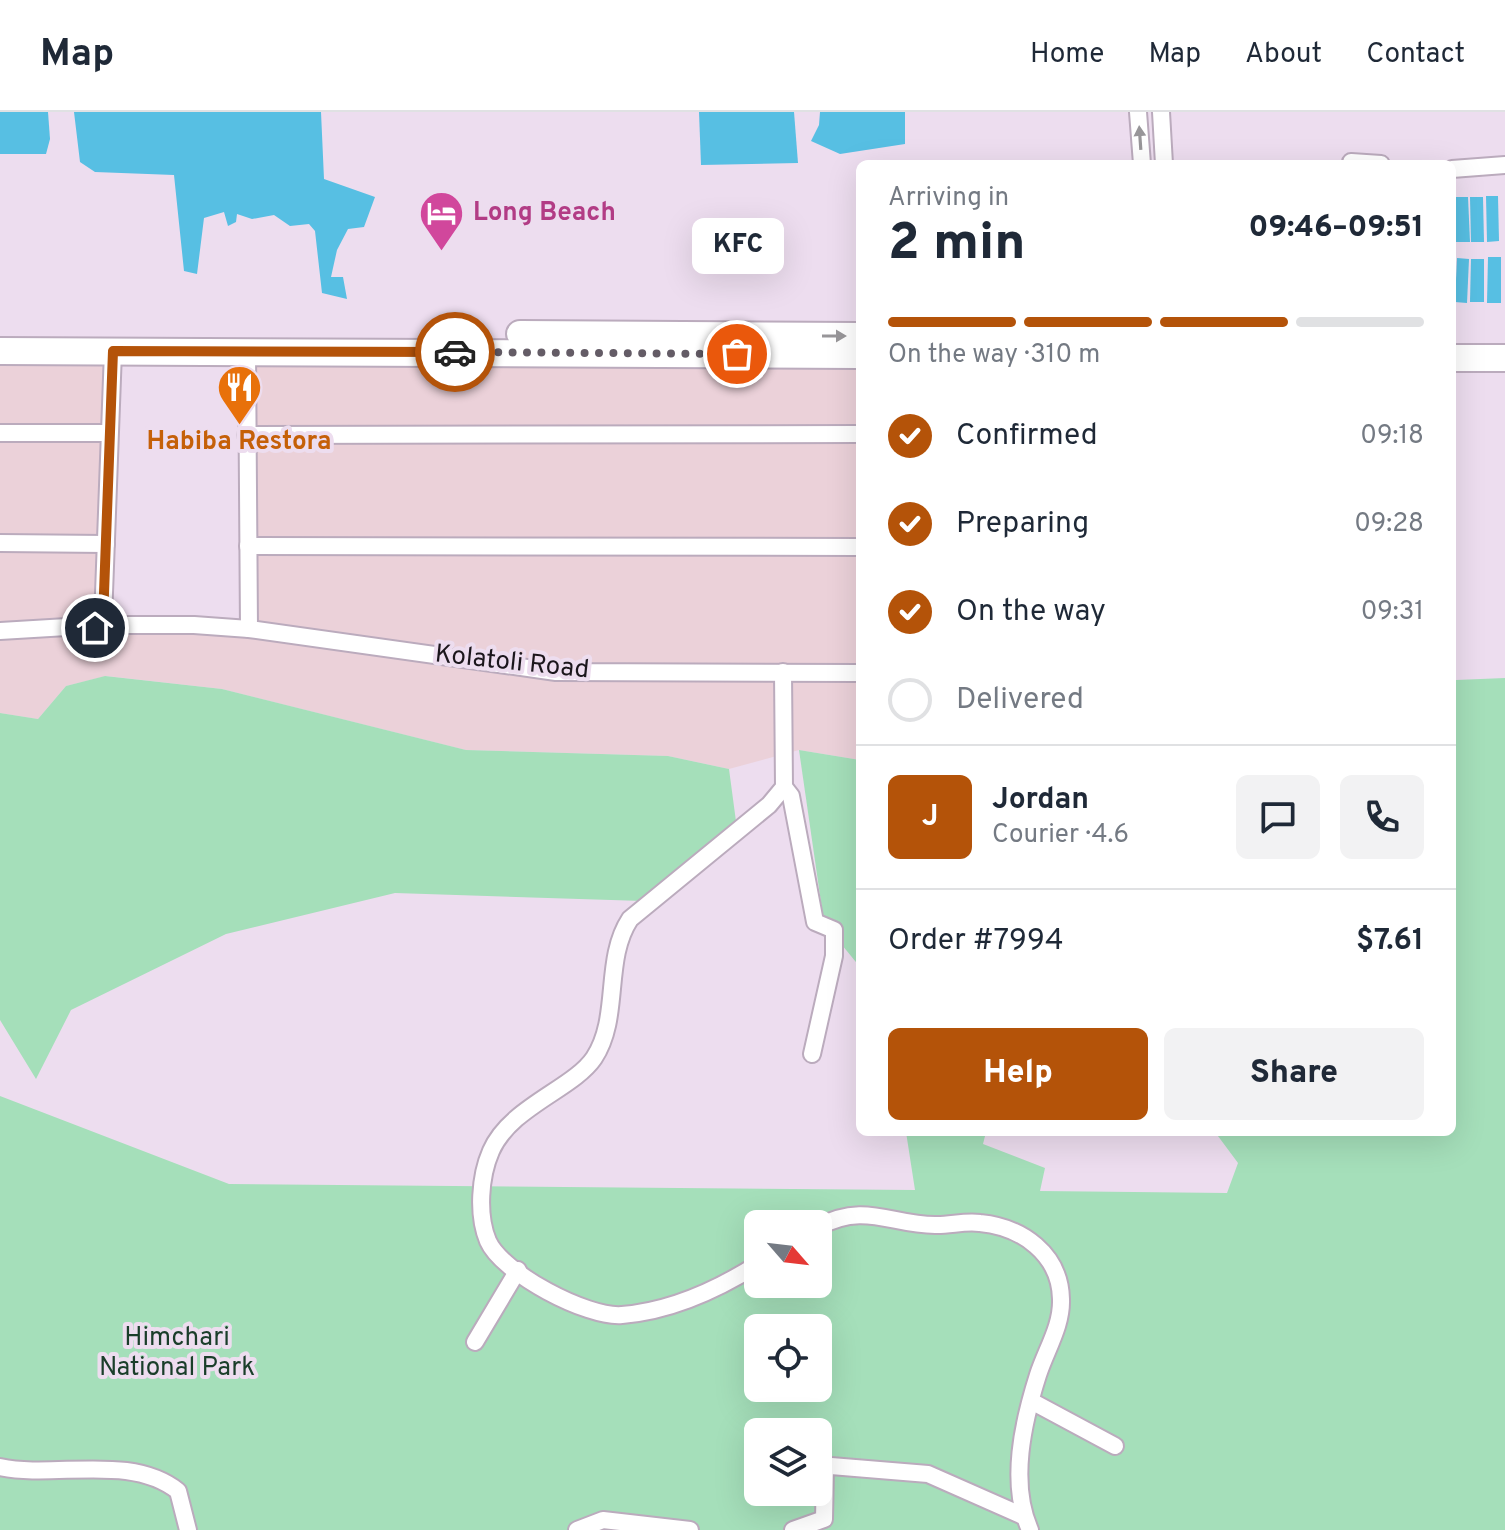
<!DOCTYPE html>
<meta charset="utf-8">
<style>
:root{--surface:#fff;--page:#f2f2f3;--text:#1f2937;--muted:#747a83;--line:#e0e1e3;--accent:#b45309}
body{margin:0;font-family:Overpass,sans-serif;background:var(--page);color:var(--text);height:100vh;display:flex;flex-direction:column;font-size:30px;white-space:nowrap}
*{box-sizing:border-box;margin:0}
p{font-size:26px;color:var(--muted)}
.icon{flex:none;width:44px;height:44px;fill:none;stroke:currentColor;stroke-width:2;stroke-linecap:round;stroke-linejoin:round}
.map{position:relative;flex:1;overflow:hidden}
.details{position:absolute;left:856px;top:48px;width:600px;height:976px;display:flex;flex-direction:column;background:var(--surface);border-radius:12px;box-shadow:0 8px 32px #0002}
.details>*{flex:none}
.needle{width:52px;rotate:118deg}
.controls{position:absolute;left:744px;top:1098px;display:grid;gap:16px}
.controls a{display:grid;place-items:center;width:88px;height:88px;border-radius:12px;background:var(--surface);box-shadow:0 8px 32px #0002;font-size:40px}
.pin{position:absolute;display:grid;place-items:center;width:68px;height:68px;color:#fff;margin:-34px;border:4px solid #fff;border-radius:50%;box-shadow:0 2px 8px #0007}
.courier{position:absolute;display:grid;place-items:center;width:80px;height:80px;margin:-40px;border:6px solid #b45309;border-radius:50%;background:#fff;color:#222;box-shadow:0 2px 10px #0007}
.bubble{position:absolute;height:56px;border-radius:12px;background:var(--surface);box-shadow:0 8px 32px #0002;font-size:26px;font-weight:800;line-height:56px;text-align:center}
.overview em{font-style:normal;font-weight:800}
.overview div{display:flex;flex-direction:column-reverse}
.overview{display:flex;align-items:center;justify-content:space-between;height:136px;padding:0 32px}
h1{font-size:52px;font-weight:800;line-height:60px}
.bar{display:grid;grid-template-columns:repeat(4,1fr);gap:12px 8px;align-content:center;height:96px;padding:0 32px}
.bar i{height:10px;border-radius:6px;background:var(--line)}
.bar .active{background:var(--accent)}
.bar p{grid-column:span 4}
.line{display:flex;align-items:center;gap:20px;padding:0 32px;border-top:2px solid var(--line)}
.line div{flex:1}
.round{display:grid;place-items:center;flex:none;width:84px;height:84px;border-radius:12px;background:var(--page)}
ol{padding:0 32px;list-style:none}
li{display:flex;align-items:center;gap:24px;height:88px}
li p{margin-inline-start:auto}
li .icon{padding:8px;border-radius:50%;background:var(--accent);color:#fff;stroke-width:4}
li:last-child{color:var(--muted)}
li i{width:44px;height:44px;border:4px solid var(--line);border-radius:50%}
.cta{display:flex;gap:16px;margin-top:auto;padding:16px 32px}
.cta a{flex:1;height:92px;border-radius:12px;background:var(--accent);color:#fff;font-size:32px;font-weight:800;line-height:92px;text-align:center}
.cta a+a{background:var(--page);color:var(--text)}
header{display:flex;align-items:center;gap:48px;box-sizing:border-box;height:112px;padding:0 40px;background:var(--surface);border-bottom:2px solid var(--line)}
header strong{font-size:38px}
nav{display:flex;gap:44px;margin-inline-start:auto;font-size:28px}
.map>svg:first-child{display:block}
.commercial{fill:#ebd1d9}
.green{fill:#a5dfba;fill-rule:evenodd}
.water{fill:#57bfe3}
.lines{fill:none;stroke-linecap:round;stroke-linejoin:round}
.minor-casing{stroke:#bbabbd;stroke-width:20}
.trunk-casing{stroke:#bbabbd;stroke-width:30}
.minor{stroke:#fff;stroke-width:16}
.trunk{stroke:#fff;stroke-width:26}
.oneway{fill:#989699}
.done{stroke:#645c66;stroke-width:8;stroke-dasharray:0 14.4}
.route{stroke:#b45309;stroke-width:10}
.labels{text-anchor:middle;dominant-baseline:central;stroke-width:8;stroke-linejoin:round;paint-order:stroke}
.hotel-label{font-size:26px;font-weight:bold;fill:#b23c85;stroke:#edddef;text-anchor:start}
.food-label{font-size:26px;font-weight:bold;fill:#c56008;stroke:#edddef}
.street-label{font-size:26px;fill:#1b161c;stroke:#edddef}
.park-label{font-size:26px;fill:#1a3e2a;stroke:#edddef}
</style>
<header>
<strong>Map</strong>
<nav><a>Home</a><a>Map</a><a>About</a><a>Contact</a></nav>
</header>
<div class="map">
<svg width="1505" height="1418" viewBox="0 0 1505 1418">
<rect width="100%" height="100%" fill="#edddef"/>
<!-- commercial -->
<g class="commercial">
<polygon points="0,234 113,235 107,515 246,520 247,236 860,240 860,648 799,638 729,657 668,644 466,638 222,577 106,564 66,574 38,607 0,601"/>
<polygon points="1452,244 1456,568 1452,588"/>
</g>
<!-- green -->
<g class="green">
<polygon points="105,564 222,577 466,638 668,644 729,657 737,717 643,789 395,781 226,822 71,898 36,967 0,908 0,601 38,607 66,574"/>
<path d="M1505 566V1418H0V984L229 1072 915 1078 906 1020H986L983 1032 1045 1056 1040 1079 1227 1081 1238 1051 1215 1020H1452V588L1456 568ZM758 1112H818V1172H758ZM758 1216H818V1276H758ZM758 1320H818V1380H758Z"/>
<polygon points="799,638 860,648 860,855 824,811"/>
</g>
<!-- water -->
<g class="water">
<polygon points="0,0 48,0 50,27 46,42 0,42"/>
<polygon points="74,0 321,0 324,67 375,85 364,115 348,117 337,138 331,165 343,165 347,187 322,181 315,119 309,112 290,114 274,103 252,107 237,102 236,110 228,114 224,100 204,106 197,162 184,159 174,63 95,60 80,50"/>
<polygon points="699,0 794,0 798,51 701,53"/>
<polygon points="820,0 905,0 905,32 840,42 811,29 819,13"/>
<polygon points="1498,84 1499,129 1487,130 1486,84"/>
<polygon points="1454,85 1468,85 1470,130 1455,130"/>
<polygon points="1470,85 1483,85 1484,130 1471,130"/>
<polygon points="1488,145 1501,145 1501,191 1487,191"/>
<polygon points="1457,146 1469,147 1467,191 1455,190"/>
<polygon points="1471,147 1484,147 1484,190 1470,190"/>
</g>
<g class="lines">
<defs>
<g id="minor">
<polyline points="1138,0 1142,52"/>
<polyline points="1161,0 1164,52"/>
<polyline points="1351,50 1381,52"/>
<polyline points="1452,57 1505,53"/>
<polyline points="247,238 249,517"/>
<polyline points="0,321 109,321"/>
<polyline points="246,323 860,322"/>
<polyline points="0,431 106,432"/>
<polyline points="248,434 860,435"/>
<polyline points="100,513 103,508 113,239"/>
<polyline points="0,519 100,513 194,513 249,517 556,560 860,561"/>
<polyline points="784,675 791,684 815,810 834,818 834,844 812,942"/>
<path d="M818 1115C866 1089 892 1114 937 1113 952 1113 965 1109 980 1111 1022 1115 1060 1142 1061 1187 1062 1214 1046 1238 1038 1263 1023 1310 1009 1371 1030 1418"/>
<path d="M758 1152C717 1178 671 1199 622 1203 587 1206 502 1161 488 1129 477 1103 480 1064 491 1039 510 995 573 977 594 946 621 905 603 848 630 807L769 693 784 675 783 560"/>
<polyline points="475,1230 518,1158"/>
<polyline points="1033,1290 1115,1334"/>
<path d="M0 1355C55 1367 130 1341 178 1379L188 1418"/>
<polyline points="577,1418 603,1408 690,1418"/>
<polyline points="793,1418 824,1407 825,1357 831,1354 928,1362 1023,1404"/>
</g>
<g id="trunk">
<polyline points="520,222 860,224"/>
<polyline points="0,239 860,243"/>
<polyline points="1452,246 1505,246"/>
</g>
</defs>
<!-- minor casing -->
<use href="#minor" class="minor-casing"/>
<!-- trunk casing -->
<use href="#trunk" class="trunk-casing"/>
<!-- minor -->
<use href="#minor" class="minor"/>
<!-- trunk -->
<use href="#trunk" class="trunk"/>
</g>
<!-- one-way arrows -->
<defs><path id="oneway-solid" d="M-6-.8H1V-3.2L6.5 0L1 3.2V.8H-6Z" transform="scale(2)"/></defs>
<g class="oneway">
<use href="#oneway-solid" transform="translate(1140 26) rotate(-94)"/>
<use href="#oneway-solid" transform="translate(834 224)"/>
</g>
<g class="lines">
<!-- done -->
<polyline class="done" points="455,240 737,242"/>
<!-- route -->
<polyline class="route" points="95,516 103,508 113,239 455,240"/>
</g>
<!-- icons -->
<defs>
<symbol id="hotel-pin" viewBox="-11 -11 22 30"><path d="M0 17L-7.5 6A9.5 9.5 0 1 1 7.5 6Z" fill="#d1479c" stroke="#edddef"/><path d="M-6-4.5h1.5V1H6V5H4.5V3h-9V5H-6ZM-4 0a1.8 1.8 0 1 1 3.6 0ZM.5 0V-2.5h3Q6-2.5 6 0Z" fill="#fff"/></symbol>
<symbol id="restaurant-pin" viewBox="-11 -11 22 30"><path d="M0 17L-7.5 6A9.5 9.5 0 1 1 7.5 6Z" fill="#e8710a" stroke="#edddef"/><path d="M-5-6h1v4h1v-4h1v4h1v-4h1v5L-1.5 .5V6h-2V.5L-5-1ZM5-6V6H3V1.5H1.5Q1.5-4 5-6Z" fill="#fff"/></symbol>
</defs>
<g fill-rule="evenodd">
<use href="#hotel-pin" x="416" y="76" width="51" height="69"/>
<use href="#restaurant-pin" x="214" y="250" width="51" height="69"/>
</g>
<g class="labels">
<!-- hotel labels -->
<g class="hotel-label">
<text x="473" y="101">Long Beach</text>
</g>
<!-- food labels -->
<g class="food-label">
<text x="239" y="330">Habiba Restora</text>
</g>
<!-- street labels -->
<g class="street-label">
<text transform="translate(512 551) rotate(6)">Kolatoli Road</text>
</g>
<!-- park labels -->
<g class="park-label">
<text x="177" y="1226">Himchari<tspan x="177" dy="30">National Park</tspan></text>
</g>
</g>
</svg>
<div class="controls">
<a><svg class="needle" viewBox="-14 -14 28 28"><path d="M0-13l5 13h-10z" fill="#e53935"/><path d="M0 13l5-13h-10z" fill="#747a83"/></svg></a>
<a><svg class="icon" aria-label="locate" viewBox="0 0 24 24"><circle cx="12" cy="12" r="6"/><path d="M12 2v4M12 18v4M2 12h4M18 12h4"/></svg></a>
<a><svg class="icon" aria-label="layers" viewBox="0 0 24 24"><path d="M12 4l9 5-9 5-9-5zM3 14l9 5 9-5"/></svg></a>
</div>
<div class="pin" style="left:737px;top:242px;background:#ea580c"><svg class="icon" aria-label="bag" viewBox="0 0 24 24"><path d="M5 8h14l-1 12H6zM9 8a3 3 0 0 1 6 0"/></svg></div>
<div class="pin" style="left:95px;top:516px;background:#1f2937"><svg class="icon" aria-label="home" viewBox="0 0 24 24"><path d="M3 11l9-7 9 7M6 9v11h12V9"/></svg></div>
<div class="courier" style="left:455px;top:240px"><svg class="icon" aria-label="car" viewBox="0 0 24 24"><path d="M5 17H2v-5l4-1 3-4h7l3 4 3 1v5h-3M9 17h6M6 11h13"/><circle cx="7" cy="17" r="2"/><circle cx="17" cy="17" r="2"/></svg></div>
<div class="bubble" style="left:692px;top:106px;width:92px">KFC</div>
<section class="details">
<div class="overview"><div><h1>2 min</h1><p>Arriving in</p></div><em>09:46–09:51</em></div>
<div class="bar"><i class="active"></i><i class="active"></i><i class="active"></i><i></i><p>On the way · 310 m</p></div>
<ol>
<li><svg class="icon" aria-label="check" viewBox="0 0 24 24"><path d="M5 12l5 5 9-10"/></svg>Confirmed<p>09:18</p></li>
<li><svg class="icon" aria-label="check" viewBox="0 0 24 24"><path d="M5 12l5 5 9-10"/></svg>Preparing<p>09:28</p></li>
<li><svg class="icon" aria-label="check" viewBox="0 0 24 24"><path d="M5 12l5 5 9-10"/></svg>On the way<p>09:31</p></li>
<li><i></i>Delivered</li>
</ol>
<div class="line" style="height:144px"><b class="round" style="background:var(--accent);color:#fff">J</b><div><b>Jordan</b><p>Courier · 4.6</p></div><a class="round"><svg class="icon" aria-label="chat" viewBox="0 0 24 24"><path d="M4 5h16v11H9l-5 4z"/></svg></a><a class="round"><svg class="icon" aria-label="phone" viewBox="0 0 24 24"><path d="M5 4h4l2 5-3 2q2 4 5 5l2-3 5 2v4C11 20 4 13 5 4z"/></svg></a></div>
<div class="line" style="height:104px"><div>Order #7994</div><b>$7.61</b></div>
<div class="cta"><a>Help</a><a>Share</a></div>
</section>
</div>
